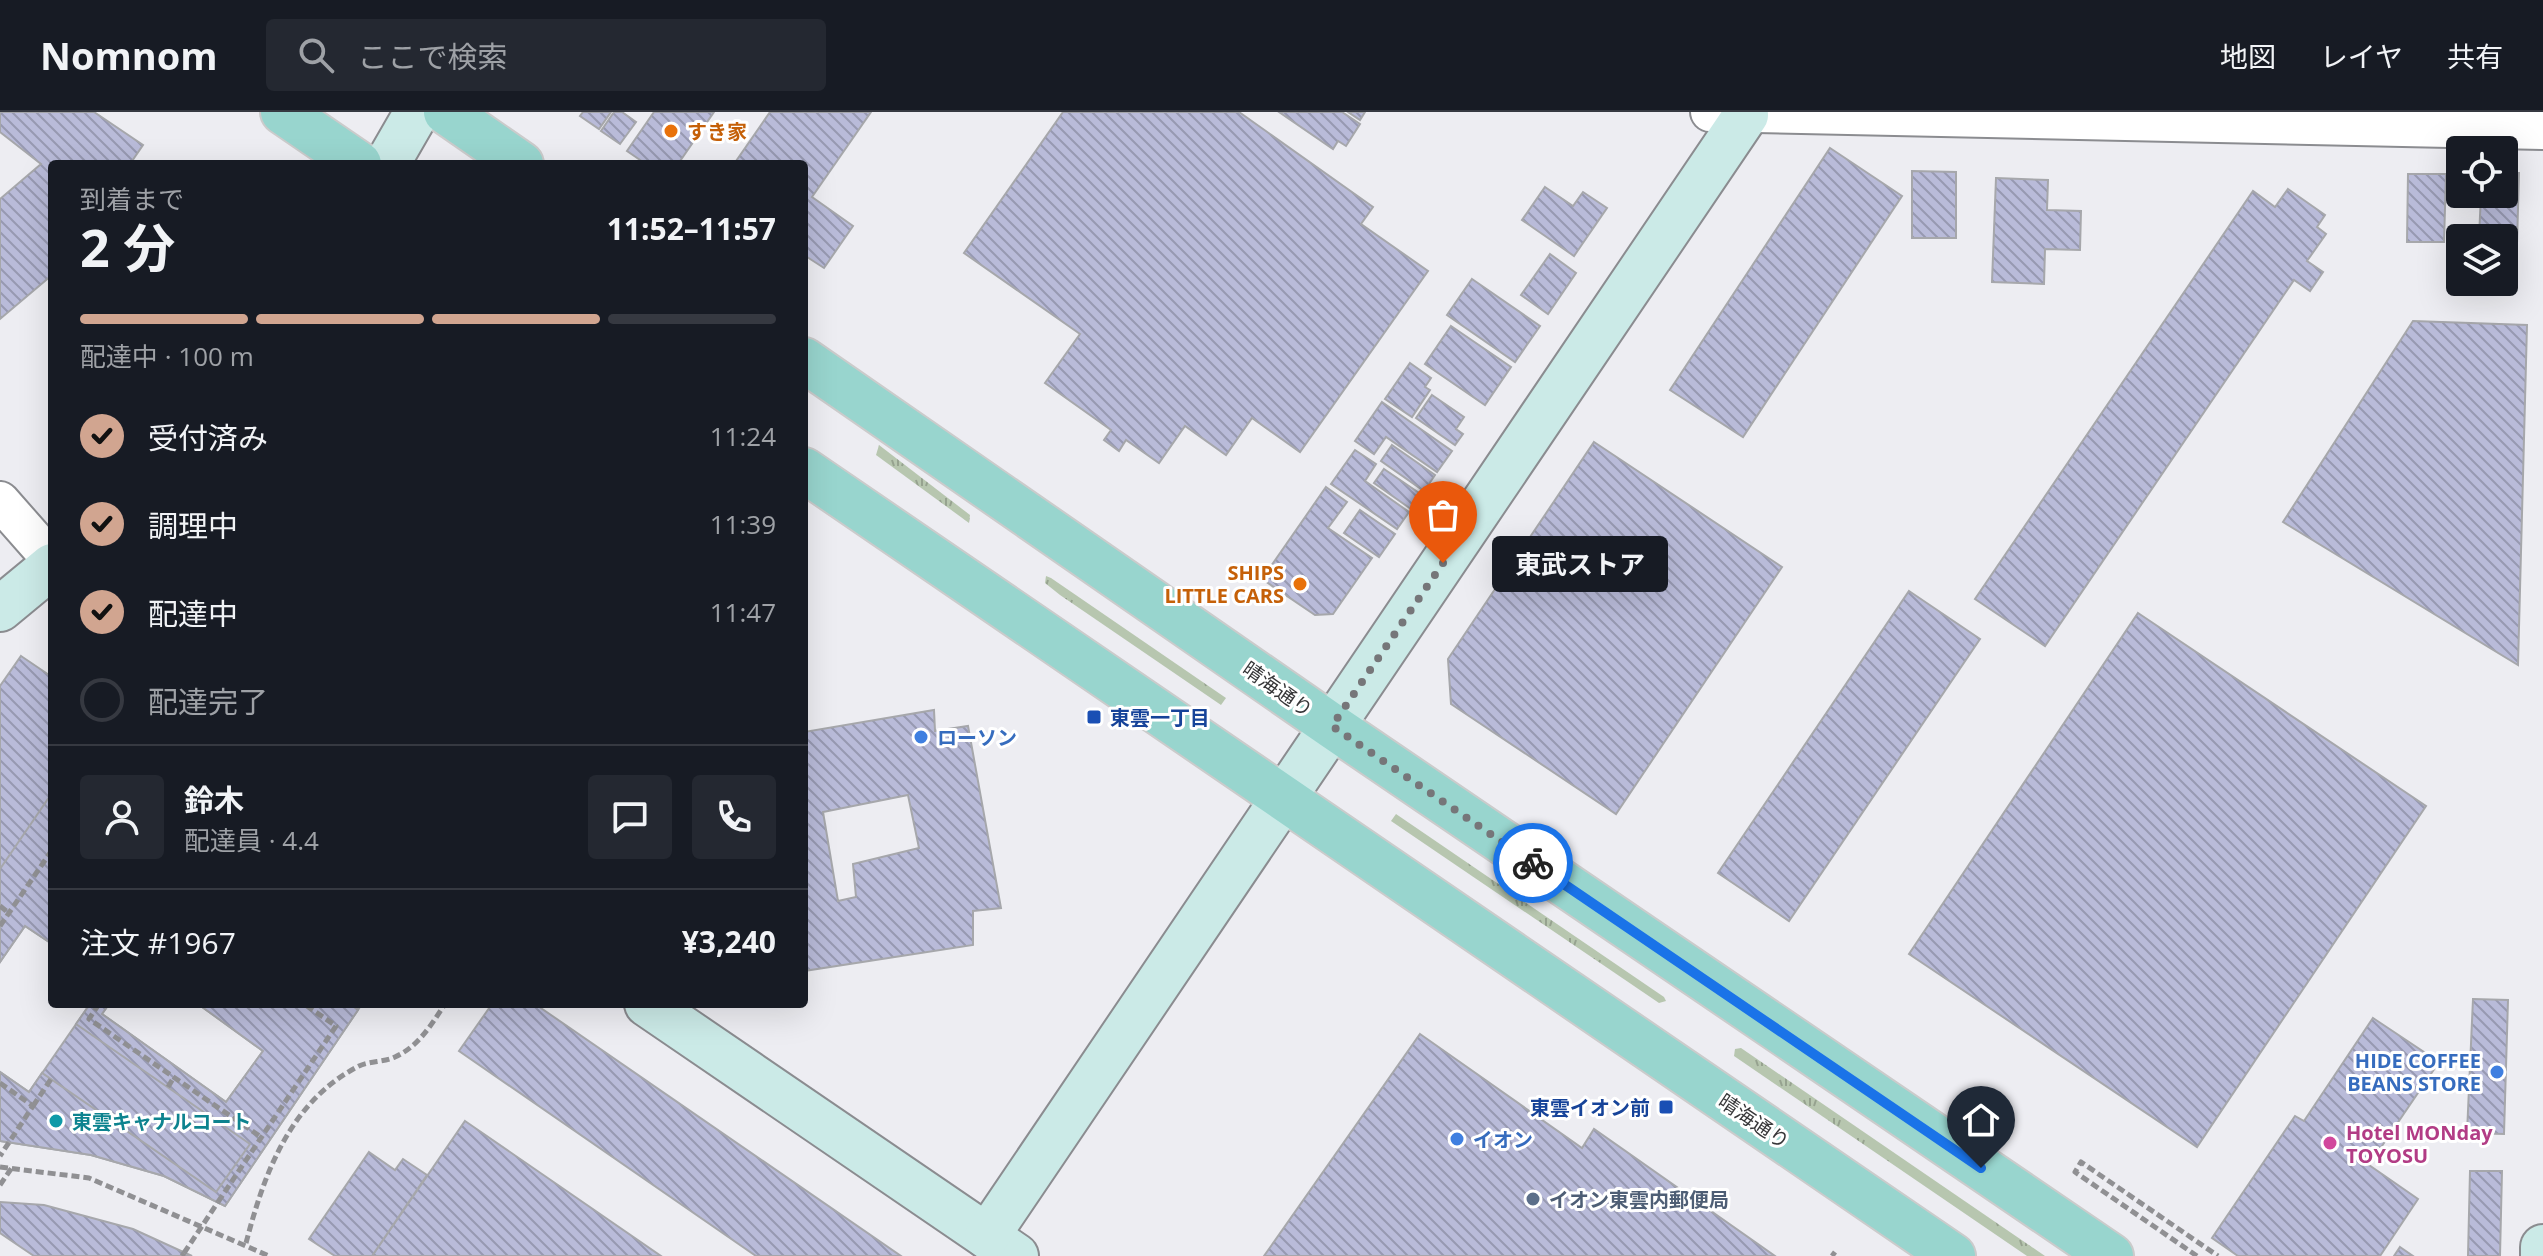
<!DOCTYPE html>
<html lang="ja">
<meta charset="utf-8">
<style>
:root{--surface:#171b24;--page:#242831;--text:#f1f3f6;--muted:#9ea1a6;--line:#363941;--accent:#d1a590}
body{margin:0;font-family:"Open Sans","Noto Sans JP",sans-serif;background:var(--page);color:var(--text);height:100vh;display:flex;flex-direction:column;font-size:30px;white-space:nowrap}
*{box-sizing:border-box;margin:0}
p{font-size:26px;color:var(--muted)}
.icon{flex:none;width:44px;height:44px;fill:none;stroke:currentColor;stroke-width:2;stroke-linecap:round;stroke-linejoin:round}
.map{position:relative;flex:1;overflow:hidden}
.side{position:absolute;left:48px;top:48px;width:760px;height:848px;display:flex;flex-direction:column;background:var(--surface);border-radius:8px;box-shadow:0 8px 32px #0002}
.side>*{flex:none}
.fabs{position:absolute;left:2446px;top:24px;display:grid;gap:16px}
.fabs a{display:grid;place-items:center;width:72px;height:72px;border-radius:8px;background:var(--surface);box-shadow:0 8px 32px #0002;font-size:40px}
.pin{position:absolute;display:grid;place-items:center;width:68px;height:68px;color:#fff;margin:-82px -34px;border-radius:50% 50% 50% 0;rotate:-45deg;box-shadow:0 0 8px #0007}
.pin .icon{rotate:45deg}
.courier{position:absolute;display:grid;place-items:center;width:80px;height:80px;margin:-40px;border:6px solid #1a73e8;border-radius:50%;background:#fff;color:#222;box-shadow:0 2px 10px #0007}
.bubble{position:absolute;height:56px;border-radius:8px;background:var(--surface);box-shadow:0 8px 32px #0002;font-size:26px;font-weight:700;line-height:56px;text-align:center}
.overview em{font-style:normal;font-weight:700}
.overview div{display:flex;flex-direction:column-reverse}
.overview{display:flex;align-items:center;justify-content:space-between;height:136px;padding:0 32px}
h1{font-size:52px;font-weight:700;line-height:60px}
.bar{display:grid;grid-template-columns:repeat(4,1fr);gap:12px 8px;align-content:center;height:96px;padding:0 32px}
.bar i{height:10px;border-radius:6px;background:var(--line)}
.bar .selected{background:var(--accent)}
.bar p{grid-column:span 4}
.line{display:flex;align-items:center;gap:20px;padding:0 32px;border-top:2px solid var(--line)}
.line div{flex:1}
.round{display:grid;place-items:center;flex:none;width:84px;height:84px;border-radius:8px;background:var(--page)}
ol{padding:0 32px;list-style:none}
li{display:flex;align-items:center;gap:24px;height:88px}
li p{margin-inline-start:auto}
li .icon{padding:8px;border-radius:50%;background:var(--accent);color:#111;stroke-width:4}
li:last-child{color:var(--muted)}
li i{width:44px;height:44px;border:4px solid var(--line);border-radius:50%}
header{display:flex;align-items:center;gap:48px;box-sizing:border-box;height:112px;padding:0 40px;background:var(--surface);border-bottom:2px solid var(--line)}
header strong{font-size:38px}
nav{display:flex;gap:44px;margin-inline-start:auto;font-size:28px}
.search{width:560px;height:72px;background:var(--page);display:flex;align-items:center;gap:20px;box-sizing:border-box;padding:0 28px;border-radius:8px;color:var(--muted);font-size:30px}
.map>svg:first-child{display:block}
.grass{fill:url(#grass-tufts)}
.building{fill:url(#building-back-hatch);stroke:#a6a7ab;stroke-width:2;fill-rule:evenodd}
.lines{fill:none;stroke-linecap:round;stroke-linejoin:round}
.street-casing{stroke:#8b8c90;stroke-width:42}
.secondary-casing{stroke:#8b8c90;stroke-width:48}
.primary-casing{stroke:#cbcbcb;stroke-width:48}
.path{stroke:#909093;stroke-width:5;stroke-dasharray:8 4;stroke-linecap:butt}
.street{stroke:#fff;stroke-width:38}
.secondary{stroke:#cbeae7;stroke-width:44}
.primary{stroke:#98d5ce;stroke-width:44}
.path-bridge{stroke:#909093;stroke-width:5;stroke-dasharray:8 4;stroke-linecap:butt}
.done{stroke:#767679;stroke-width:8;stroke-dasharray:0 14.4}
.route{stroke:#1a73e8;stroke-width:10}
.food-dot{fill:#e8710a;stroke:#fff;stroke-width:3}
.transit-dot{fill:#1a4fb4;stroke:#fff;stroke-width:3}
.shop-dot{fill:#3f7fe0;stroke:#fff;stroke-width:3}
.culture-dot{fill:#0f9aa8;stroke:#fff;stroke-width:3}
.hotel-dot{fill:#d1479c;stroke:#fff;stroke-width:3}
.service-dot{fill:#5c6f8a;stroke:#fff;stroke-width:3}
.labels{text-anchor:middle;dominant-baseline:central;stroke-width:6;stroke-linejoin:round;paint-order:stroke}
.food-label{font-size:20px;font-weight:bold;fill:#c56008;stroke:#fff;text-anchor:start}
.street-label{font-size:20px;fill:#363638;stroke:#fff}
.transit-label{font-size:20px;font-weight:bold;fill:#164399;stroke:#fff;text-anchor:start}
.shop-label{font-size:20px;font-weight:bold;fill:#366cbe;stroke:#fff;text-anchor:start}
.culture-label{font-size:20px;font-weight:bold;fill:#0d838f;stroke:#fff;text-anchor:start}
.hotel-label{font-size:20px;font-weight:bold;fill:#b23c85;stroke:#fff;text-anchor:start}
.service-label{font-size:20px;font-weight:bold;fill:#4e5e75;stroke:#fff;text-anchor:start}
</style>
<header>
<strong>Nomnom</strong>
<div class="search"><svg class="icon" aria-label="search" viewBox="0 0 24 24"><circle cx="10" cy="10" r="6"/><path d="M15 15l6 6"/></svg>ここで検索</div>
<nav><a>地図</a><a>レイヤ</a><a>共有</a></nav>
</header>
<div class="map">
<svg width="2543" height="1144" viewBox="0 0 2543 1144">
<defs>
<pattern id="grass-tufts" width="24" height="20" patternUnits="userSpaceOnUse" patternTransform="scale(2)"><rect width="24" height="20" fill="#b7c6af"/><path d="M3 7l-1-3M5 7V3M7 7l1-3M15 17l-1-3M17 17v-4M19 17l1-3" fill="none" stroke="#96a28f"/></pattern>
<pattern id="building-back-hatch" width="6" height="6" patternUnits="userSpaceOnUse" patternTransform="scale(2)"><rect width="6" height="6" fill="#b9bbd9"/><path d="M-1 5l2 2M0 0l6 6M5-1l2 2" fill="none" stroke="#9799b1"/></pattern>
</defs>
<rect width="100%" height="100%" fill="#ededf2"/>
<!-- grass -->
<g class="grass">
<polygon points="879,333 970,403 969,411 876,343"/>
<polygon points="1046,464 1051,466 1226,586 1221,593 1060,483 1045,471"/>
<polygon points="1396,702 1664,885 1666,889 1659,891 1391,709"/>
<polygon points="1741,936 2045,1144 2027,1144 1734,944 1735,937"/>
</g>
<!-- building -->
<g class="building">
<polygon points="0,0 94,0 143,33 130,52 52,52 52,163 0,207 0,87 41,52 0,20"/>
<polygon points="583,0 611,0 599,17 580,4"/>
<polygon points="614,0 622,0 636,10 620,32 601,19"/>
<polygon points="654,0 714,0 678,52 646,52 627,39"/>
<polygon points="770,0 871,0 812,85 853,114 824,156 804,143 804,52 734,52"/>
<polygon points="1063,0 1239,0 1373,95 1361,112 1428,159 1300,340 1252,306 1226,343 1185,314 1159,351 1126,328 1119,339 1104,328 1111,318 1045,271 1080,222 964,141"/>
<polygon points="1279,0 1342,0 1360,12 1346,34 1338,29 1333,37"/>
<polygon points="1348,0 1365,0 1360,8"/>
<polygon points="1830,36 1902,84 1743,325 1670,278"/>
<polygon points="1912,59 1956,60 1956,126 1912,126"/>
<polygon points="2504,61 2519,61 2517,132 2504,131 2504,126 2479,126 2481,82 2504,82"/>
<polygon points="2408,62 2446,62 2444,130 2407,130"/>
<polygon points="1996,66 2048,68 2047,98 2081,99 2080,138 2045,137 2044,172 1992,170"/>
<polygon points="1545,75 1573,94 1583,80 1607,96 1574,144 1522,108"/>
<polygon points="2288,77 2325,103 2317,115 2326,122 2307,149 2323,160 2310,179 2294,168 2045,534 1975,487 2253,79 2275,95"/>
<polygon points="1550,142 1576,161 1548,202 1521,183"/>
<polygon points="1472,167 1540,214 1515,250 1447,203"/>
<polygon points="2413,209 2527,213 2518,553 2283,410"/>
<polygon points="1451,214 1511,255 1485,293 1425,252"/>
<polygon points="1410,251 1431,266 1425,275 1430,278 1412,305 1385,287"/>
<polygon points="1432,283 1464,305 1456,317 1463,322 1455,333 1416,306"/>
<polygon points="1382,290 1452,339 1437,360 1386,325 1374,342 1355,329"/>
<polygon points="1594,330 1782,455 1616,702 1451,592 1448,547"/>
<polygon points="1392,333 1435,363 1424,379 1381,349"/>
<polygon points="1355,338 1376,352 1365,369 1409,400 1397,417 1331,372"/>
<polygon points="1384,357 1422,383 1411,397 1374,371"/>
<polygon points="1326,375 1347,390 1328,416 1372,446 1333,502 1315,503 1262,467"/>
<polygon points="1360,398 1395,422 1379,445 1344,421"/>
<polygon points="1909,479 1980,527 1789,809 1718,761"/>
<polygon points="2138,501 2426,694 2197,1035 1909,842"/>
<polygon points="21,544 52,565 52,832 25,814 0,850 0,574"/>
<path d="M934 598 935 619 968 614 1001 796 973 799V833L804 859V620ZM908 683 919 736 853 752 856 785 838 789 823 700Z"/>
<polygon points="52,681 52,832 25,814 0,850 0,757"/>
<polygon points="2473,887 2508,888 2504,1022 2467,1021"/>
<polygon points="90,892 109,892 102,902 226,990 263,939 198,892 362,892 225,1094 164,1064 91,1043 0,1029 0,960 29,980"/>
<polygon points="90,892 109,892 102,902 226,990 263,939 198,892 350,892 358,898 225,1094 164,1064 91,1043 0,1029 0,960 29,980 42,961 216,1080 250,1032 76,912"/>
<polygon points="492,892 535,892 901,1144 756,1144 459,939"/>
<polygon points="2373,906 2439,950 2369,1053 2418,1087 2380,1144 2238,1144 2212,1126 2295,1004 2304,1009"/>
<polygon points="1420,922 1582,1036 1594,1017 1775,1144 1264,1144"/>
<polygon points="465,1009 661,1144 372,1144"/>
<polygon points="369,1040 395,1058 403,1047 427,1063 372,1144 335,1144 309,1127"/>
<polygon points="2470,1059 2502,1059 2500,1144 2468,1144"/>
<polygon points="0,1090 44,1093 133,1117 192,1144 34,1144 0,1121"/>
<polygon points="2400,1135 2413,1144 2394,1144"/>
</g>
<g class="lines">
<defs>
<g id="street">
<polyline points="1710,0 2543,18"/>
<polyline points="0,389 52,448"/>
</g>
<g id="secondary">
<polyline points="387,52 417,0"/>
<polyline points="0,497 52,454"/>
<polyline points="647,892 1016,1144"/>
<polyline points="987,1124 1746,3"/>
<polyline points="2543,1144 2543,1135"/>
</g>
<g id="primary">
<polyline points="283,0 359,52"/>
<polyline points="446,0 521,52"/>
<polyline points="804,248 1332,614 2111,1144"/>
<polyline points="804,358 1953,1144"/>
</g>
</defs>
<!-- street casing -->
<use href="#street" class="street-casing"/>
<!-- secondary casing -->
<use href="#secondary" class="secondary-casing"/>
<!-- primary casing -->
<use href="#primary" class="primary-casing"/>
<!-- path -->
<g class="path">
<polyline points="0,794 9,801"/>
<polyline points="0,814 52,738"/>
<polyline points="99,892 89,907 261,1025"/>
<polyline points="0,971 33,994 0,1044"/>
<polyline points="168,975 174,965"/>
<polyline points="33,994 51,967"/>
<polyline points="0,1055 89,1066 269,1144"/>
<polyline points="0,1073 13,1054"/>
<polyline points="218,1090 336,914 304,892"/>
<path d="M246 1131C264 1062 290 989 359 954 370 949 384 950 395 945 419 934 431 913 445 892"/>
<polyline points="182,1144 184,1141"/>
<polyline points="1832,1144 1835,1140"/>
<polyline points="2197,1144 2075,1060 2081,1050 2218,1144"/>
</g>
<!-- street -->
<use href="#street" class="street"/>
<!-- secondary -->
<use href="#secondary" class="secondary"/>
<!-- primary -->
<use href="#primary" class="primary"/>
<!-- path-bridge -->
<polyline class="path-bridge" points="184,1141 218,1090"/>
</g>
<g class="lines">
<!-- done -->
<polyline class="done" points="1443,451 1332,614 1533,751"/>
<!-- route -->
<polyline class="route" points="1533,751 1981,1056"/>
</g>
<!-- markers -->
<g class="food-dot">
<circle cx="671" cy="19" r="8"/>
<circle cx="1300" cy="472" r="8"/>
</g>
<g class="transit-dot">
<rect x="1086" y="597" width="16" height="16" rx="4"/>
<rect x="1658" y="987" width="16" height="16" rx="4"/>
</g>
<g class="shop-dot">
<circle cx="921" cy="625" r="8"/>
<circle cx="2497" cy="960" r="8"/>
<circle cx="1457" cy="1027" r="8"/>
</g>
<circle class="culture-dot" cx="56" cy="1009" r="8"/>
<circle class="hotel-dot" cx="2330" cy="1031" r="8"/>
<circle class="service-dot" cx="1533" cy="1087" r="8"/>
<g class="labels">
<!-- food labels -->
<g class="food-label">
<text x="687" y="19">すき家</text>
<text x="1284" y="460" text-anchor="end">SHIPS<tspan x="1284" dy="23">LITTLE CARS</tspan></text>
</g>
<!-- street labels -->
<g class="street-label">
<text transform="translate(1278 577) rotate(35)">晴海通り</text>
<text transform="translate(1754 1009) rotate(34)">晴海通り</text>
</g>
<!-- transit labels -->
<g class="transit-label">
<text x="1110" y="605">東雲一丁目</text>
<text x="1650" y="995" text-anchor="end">東雲イオン前</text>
</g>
<!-- shop labels -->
<g class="shop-label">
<text x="937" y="625">ローソン</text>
<text x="2481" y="948" text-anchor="end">HIDE COFFEE<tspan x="2481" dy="23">BEANS STORE</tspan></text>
<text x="1473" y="1027">イオン</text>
</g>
<!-- culture labels -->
<g class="culture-label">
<text x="72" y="1009">東雲キャナルコート</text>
</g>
<!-- hotel labels -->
<g class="hotel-label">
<text x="2346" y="1020">Hotel MONday<tspan x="2346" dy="23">TOYOSU</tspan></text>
</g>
<!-- service labels -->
<g class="service-label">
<text x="1549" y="1087">イオン東雲内郵便局</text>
</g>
</g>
</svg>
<div class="fabs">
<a><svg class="icon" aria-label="locate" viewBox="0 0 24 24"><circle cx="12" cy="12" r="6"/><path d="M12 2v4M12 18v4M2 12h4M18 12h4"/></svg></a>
<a><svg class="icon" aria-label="layers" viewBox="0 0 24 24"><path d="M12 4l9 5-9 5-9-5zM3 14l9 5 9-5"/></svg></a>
</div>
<div class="pin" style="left:1443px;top:451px;background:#ea580c"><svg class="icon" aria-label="bag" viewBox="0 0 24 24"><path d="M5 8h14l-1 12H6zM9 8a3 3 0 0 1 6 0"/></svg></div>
<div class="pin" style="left:1981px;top:1056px;background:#1f2937"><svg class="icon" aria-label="home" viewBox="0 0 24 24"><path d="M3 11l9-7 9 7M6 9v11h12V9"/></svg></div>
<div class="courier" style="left:1533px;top:751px"><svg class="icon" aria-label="bike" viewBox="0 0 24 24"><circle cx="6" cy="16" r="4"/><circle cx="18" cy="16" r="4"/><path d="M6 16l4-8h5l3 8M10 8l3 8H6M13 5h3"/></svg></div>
<div class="bubble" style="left:1492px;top:424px;width:176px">東武ストア</div>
<section class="side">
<div class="overview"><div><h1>2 分</h1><p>到着まで</p></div><em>11:52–11:57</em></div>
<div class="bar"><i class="selected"></i><i class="selected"></i><i class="selected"></i><i></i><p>配達中 · 100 m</p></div>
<ol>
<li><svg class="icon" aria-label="check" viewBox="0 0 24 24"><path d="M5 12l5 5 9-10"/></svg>受付済み<p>11:24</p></li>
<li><svg class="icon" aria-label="check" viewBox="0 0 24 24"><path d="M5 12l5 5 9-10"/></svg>調理中<p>11:39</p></li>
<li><svg class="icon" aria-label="check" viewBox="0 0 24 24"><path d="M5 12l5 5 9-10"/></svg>配達中<p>11:47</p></li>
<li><i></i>配達完了</li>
</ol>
<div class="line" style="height:144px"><a class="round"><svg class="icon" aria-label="person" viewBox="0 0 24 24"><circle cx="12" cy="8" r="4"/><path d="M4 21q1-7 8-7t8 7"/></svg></a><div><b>鈴木</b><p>配達員 · 4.4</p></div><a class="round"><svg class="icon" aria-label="chat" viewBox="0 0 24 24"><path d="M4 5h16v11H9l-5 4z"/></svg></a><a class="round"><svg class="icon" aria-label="phone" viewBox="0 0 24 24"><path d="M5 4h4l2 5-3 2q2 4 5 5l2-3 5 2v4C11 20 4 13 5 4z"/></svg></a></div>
<div class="line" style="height:104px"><div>注文 #1967</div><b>¥3,240</b></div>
</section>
</div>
